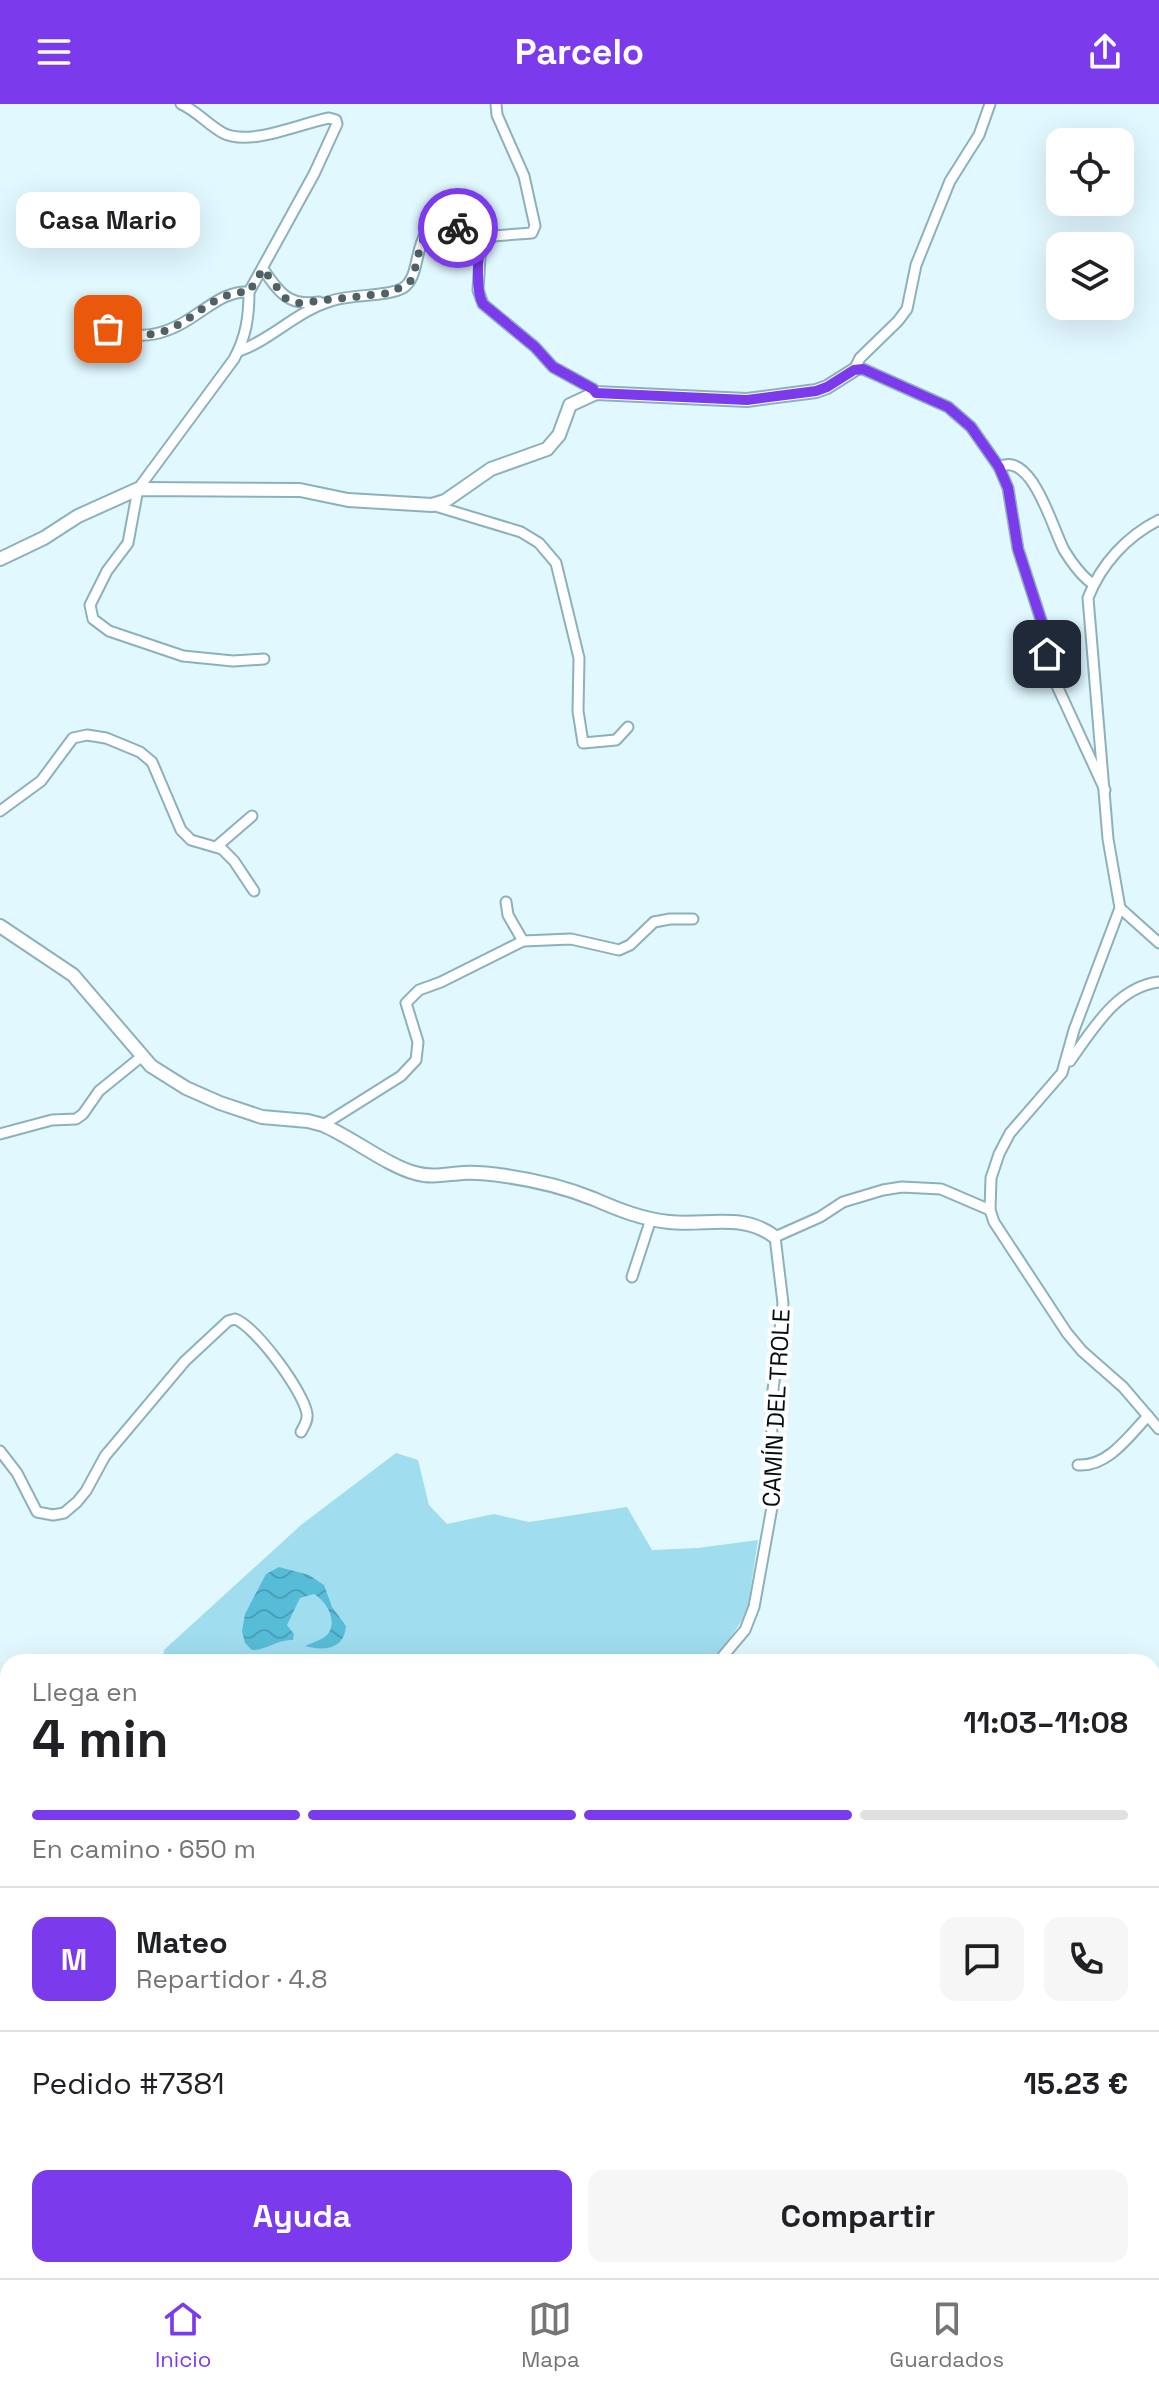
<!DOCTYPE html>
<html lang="es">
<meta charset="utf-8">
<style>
:root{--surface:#fff;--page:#f6f6f6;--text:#202124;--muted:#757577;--line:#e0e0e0;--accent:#7c3aed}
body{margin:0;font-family:"Space Grotesk",sans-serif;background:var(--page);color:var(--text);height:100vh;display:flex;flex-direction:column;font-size:30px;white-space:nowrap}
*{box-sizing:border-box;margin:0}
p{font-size:26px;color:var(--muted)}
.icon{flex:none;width:44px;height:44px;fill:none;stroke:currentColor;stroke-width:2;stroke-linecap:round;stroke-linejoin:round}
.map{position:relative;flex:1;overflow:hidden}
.sheet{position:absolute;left:0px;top:1550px;width:1160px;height:624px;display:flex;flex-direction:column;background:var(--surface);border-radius:24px 24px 0 0;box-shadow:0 8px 32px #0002}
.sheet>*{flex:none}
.tools{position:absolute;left:1046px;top:24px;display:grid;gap:16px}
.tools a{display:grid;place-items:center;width:88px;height:88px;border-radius:16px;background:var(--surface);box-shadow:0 8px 32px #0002;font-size:40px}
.pin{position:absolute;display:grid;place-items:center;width:68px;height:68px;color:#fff;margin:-34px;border-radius:16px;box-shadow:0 4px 12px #0006}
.courier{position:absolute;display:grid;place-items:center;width:80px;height:80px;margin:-40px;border:6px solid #7c3aed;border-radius:50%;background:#fff;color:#222;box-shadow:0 2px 10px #0007}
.bubble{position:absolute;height:56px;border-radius:16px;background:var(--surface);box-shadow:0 8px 32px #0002;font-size:26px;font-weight:600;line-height:56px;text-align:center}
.headline em{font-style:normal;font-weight:600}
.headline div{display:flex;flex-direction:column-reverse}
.headline{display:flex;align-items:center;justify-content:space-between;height:136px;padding:0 32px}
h1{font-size:52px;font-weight:600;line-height:60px}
.bar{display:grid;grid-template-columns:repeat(4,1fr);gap:12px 8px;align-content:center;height:96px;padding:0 32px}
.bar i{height:10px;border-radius:6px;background:var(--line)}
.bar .selected{background:var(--accent)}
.bar p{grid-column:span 4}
.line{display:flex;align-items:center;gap:20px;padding:0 32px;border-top:2px solid var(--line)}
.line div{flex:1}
.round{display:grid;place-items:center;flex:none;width:84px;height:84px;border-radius:16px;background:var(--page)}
.button{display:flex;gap:16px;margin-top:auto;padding:16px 32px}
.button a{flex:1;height:92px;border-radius:16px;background:var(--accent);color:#fff;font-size:32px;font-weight:600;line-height:92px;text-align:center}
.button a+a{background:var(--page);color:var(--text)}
header{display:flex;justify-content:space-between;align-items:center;height:104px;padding:0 32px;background:var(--accent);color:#fff;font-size:36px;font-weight:600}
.tabs{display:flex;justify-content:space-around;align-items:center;height:112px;border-top:2px solid var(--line);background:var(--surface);font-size:22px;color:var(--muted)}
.tabs a{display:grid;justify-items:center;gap:4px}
.tabs .selected{color:var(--accent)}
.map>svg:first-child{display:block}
.green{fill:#9fddef}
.water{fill:url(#water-waves)}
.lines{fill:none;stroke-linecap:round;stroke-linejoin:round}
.street-casing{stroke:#8cb1bc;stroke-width:13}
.secondary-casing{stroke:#8cb1bc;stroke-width:16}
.highway-casing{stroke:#d7d8d9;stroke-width:20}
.street{stroke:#fff;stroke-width:9}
.secondary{stroke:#fff;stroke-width:12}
.highway{stroke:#79e0fb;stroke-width:16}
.done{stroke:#516065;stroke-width:8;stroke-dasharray:0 14.4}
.route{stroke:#7c3aed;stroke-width:10}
.labels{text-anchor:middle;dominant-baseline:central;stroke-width:8;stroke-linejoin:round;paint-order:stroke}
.street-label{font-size:24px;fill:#030e12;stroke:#fff}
</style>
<header><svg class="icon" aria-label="menu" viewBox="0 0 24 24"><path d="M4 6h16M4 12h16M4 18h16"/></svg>Parcelo<svg class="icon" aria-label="share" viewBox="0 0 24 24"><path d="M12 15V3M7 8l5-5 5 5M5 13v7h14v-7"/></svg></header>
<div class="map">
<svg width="1159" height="2174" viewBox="0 0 1159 2174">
<defs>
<pattern id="water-waves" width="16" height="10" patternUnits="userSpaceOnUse" patternTransform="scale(2)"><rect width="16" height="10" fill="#57bcd7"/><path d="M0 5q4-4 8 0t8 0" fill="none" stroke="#4aa0b8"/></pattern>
</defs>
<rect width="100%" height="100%" fill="#e1f8ff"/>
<!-- green -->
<polygon class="green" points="396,1349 418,1356 429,1401 447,1420 494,1410 529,1418 627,1403 652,1446 698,1444 758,1436 747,1508 715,1558 167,1558 163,1556 164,1546 301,1421"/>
<!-- water -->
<path class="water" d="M279 1463 309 1471 324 1481 332 1503 346 1522C344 1546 324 1547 305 1542 312 1539 324 1535 328 1530 338 1516 326 1497 314 1490L300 1494 287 1521 294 1530 293 1536C277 1535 268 1546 252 1546L245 1539 242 1527 245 1510 266 1470Z"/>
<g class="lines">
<defs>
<g id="street">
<path d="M181 0C197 7 208 21 223 29 250 43 301 19 329 14L336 16 337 20 314 70 249 188C249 213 246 233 234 255L138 385 128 439 107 467 90 501 93 515 109 527 183 552 233 557 264 555"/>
<polyline points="496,0 497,11 524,72 535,122 532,129 493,132 481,138 478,186 483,200 535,243 553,263 593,285 596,289"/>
<polyline points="990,0 979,31 950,77 916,161 907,205 898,217 860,254 854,266 863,265 948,303 971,323 999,363 1008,384 1018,445 1043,522 1052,571 1105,686"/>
<path d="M263 165C278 187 288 203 319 198"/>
<path d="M86 209C126 238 156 239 197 210 214 199 228 187 249 188"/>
<path d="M239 247C271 236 297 207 331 197 351 190 388 193 403 184 426 169 408 116 450 122 462 123 474 131 485 135"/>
<path d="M999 363C1032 346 1053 426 1064 446 1072 459 1081 472 1093 480"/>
<polyline points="432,401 521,428 539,439 556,459 579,554 578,607 583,639 616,636 628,623"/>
<polyline points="0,707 41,677 73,634 87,631 106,634 140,648 152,658 181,726 191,736 222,745 234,757 254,787"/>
<polyline points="216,743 252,712"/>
<polyline points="506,798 508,811 523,837"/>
<polyline points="1120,804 1159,839"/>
<path d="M1065 958 1070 957C1093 925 1117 883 1159 878"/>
<polyline points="323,1021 401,972 416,956 418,938 406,899 419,886 441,878 523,837 571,835 619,846 630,841 654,818 670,815 693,815"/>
<polyline points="0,1030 52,1016 76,1015 83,1010 99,987 141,953"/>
<path d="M990 1106 991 1074 999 1050 1010 1029 1062 969 1074 926 1120 804 1108 735 1088 494C1101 460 1127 432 1159 416"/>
<polyline points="632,1173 651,1115"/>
<path d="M0 1347 17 1369 37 1408 53 1411 64 1409 77 1398 86 1387 105 1352 185 1257 228 1217 235 1215C256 1223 304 1288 307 1310 308 1317 304 1322 301 1328"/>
<path d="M1078 1361C1108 1363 1129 1332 1148 1312"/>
<polyline points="718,1558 745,1526 754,1503 774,1392 771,1304 783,1199 775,1133 820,1113 843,1098 883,1086 902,1083 941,1085 990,1106 994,1118 1067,1229 1082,1247 1123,1283 1159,1325"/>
<polyline points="0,1605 8,1599"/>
<polyline points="1152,1826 1159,1824"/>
<polyline points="0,1845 8,1854"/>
<polyline points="1152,2132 1159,2127"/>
<polyline points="156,2166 159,2174"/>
<polyline points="498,2174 506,2166"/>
<polyline points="938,2174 943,2166"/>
<polyline points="1110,2174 1116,2166"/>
</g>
<g id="secondary">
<polyline points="0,455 44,434 78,412 138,385 300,386 348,396 432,401 445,397 491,365 547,345 559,331 570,301 596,289 747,296 816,287 827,283 854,266"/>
<path d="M0 822 73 871 151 962 186 984 220 999 262 1013 308 1017 323 1021C351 1033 388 1062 415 1069 431 1074 447 1070 463 1069 477 1068 492 1070 506 1072 534 1076 567 1084 594 1095 619 1106 642 1115 669 1118 706 1122 743 1108 775 1133"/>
</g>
<g id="highway">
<polyline points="0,1892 8,1893"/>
<polyline points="0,1933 8,1933"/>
<polyline points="527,2166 536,2174"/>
<polyline points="563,2166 572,2174"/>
</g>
</defs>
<!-- street casing -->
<use href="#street" class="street-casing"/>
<!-- secondary casing -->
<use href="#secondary" class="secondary-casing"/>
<!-- highway casing -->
<use href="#highway" class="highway-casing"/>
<!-- street -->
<use href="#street" class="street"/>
<!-- secondary -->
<use href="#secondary" class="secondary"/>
<!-- highway -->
<use href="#highway" class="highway"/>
</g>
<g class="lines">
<!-- done -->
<path class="done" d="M108 225C184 250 195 187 249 188L263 165 285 194 299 199 390 189 410 178C423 153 414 112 458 124"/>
<!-- route -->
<path class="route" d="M458 124 485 135C476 145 476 188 483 200L535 243 553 263 593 285 596 289 747 296 816 287 827 283 854 266 863 265 948 303 971 323 999 363 1008 384 1018 445 1043 522 1047 550"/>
</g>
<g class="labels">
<!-- street labels -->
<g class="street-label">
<text transform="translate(776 1304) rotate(-87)">CAMÍN DEL TROLE</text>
</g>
</g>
</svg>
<div class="tools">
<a><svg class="icon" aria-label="locate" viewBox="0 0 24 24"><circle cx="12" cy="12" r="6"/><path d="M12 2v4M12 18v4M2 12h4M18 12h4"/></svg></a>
<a><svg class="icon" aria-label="layers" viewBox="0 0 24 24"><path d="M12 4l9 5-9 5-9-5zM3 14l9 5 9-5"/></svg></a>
</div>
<div class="pin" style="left:108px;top:225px;background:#ea580c"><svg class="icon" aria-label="bag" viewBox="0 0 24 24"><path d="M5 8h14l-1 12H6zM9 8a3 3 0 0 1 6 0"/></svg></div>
<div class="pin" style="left:1047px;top:550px;background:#1f2937"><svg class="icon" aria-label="home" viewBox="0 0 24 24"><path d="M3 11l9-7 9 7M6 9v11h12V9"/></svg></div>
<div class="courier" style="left:458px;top:124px"><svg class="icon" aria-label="bike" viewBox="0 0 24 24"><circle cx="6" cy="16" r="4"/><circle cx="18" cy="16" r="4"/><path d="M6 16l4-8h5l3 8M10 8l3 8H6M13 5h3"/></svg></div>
<div class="bubble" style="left:16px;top:88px;width:184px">Casa Mario</div>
<section class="sheet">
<div class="headline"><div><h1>4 min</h1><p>Llega en</p></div><em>11:03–11:08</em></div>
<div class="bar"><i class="selected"></i><i class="selected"></i><i class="selected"></i><i></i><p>En camino · 650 m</p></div>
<div class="line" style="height:144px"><b class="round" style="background:var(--accent);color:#fff">M</b><div><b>Mateo</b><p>Repartidor · 4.8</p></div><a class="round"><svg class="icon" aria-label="chat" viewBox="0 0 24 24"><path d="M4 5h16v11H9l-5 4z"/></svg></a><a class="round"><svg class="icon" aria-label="phone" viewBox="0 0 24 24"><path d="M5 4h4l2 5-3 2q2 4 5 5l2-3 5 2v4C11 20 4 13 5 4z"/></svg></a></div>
<div class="line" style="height:104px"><div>Pedido #7381</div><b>15.23 €</b></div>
<div class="button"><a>Ayuda</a><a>Compartir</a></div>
</section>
</div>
<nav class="tabs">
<a class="selected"><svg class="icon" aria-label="home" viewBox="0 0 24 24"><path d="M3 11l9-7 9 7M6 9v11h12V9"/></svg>Inicio</a>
<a><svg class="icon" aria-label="map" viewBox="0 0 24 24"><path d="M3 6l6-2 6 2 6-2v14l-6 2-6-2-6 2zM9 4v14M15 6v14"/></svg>Mapa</a>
<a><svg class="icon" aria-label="saved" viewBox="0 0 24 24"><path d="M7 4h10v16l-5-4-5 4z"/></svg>Guardados</a>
</nav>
